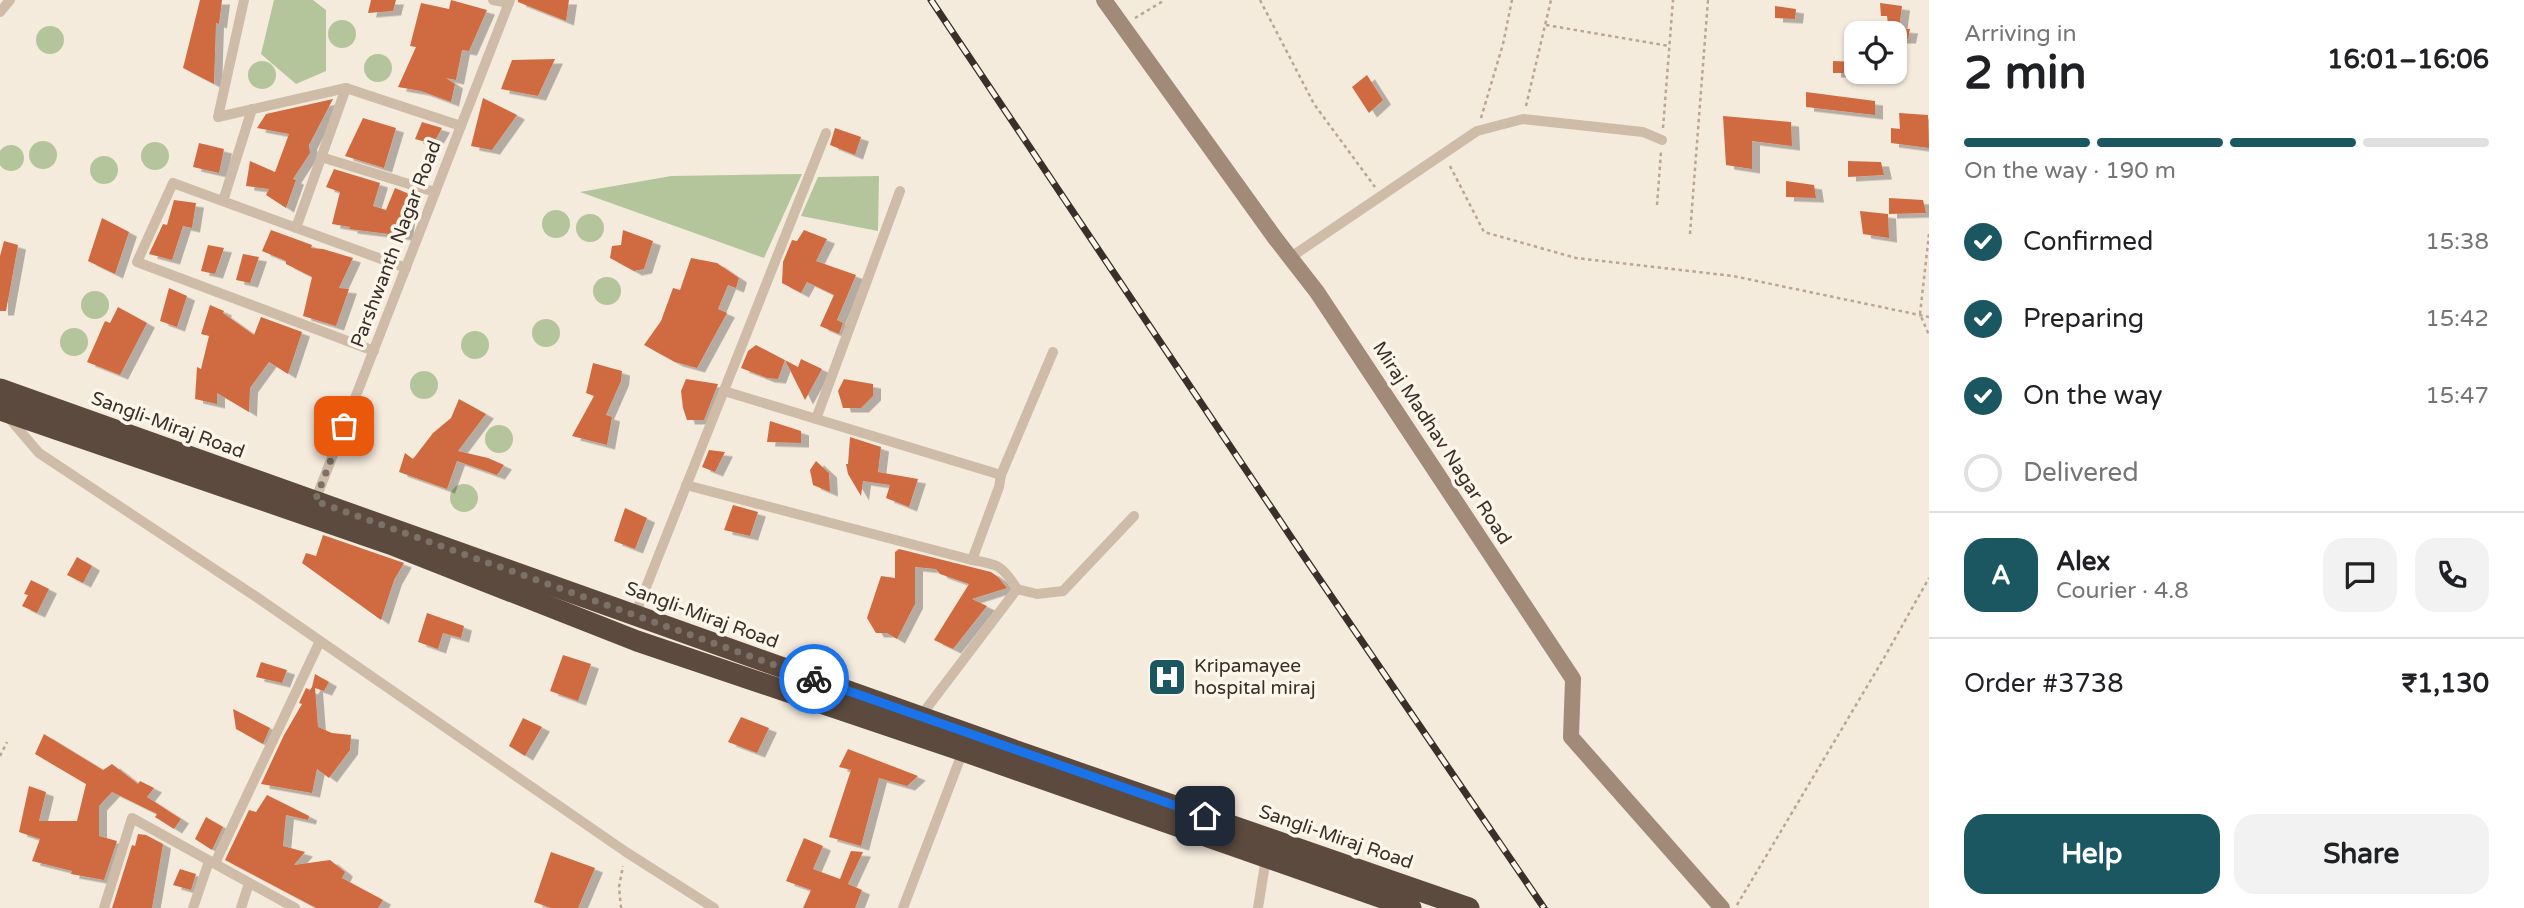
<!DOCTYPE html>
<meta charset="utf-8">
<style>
:root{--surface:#fff;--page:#f2f2f2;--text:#202124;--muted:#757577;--line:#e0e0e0;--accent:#1a5760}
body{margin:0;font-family:"Varela Round",sans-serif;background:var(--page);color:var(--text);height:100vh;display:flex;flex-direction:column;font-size:26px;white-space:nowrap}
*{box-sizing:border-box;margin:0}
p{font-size:23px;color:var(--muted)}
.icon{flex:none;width:38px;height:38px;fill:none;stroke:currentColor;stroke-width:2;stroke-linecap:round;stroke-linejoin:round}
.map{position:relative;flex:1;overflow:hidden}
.sheet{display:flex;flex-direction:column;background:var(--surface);width:595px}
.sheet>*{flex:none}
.tools{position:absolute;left:1844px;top:21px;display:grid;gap:14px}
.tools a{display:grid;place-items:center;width:63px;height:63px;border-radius:14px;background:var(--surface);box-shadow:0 2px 5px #0004;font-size:35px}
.pin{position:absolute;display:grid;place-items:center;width:60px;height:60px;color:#fff;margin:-30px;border-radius:14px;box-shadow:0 4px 10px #0006}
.courier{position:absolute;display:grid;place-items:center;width:70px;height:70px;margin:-35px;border:5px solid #1a73e8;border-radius:50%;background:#fff;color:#222;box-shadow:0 2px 9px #0007}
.overview em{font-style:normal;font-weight:700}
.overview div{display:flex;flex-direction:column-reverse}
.overview{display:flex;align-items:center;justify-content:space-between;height:119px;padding:0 35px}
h1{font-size:46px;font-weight:700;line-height:52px}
.bar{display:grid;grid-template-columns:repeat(4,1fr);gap:10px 7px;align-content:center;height:84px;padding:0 35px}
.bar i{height:9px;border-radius:5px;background:var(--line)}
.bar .on{background:var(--accent)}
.bar p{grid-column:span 4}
.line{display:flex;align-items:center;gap:18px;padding:0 35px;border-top:2px solid var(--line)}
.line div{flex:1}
.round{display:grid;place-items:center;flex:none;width:74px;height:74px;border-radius:21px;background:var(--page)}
ol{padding:0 35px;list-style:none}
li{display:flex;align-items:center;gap:21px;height:77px}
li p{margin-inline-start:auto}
li .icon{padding:7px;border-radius:50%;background:var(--accent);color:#fff;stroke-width:4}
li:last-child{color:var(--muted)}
li i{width:38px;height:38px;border:4px solid var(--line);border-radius:50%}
.primary-button{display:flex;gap:14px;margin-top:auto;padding:14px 35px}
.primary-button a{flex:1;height:80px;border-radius:21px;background:var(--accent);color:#fff;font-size:28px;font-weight:700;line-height:80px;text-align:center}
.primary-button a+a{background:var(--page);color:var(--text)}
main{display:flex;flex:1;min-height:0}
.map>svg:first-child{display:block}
.green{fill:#b5c59b}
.building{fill:#d06b3f;filter:url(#shadow)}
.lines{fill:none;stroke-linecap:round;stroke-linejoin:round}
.path{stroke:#baa692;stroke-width:2.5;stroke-dasharray:3.5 3.5;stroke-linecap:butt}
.street{stroke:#cebca8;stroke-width:10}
.secondary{stroke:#a28a79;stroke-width:16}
.highway{stroke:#5c4a3f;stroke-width:21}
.rail-casing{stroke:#3a2f29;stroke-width:7}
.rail{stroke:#fbf5ea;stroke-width:4.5;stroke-dasharray:13;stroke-linecap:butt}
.done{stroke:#7b7168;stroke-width:7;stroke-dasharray:0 12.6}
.route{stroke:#1a73e8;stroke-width:9}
.labels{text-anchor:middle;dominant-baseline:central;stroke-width:7;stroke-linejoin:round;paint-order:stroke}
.street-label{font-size:19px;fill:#3a2f29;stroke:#fbf5ea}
.poi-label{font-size:19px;fill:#3a2f29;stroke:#fbf5ea;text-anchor:start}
</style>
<main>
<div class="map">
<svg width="1929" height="908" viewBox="0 0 1929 908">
<defs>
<filter id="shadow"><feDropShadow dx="8" dy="4.5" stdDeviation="0" flood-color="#0004"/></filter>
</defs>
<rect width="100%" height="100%" fill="#f5ebdd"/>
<!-- green -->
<g class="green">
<polygon points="274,0 313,0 326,10 326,71 296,84 261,54"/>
<circle cx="342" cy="34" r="14"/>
<circle cx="50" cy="40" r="14"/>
<circle cx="378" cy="68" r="14"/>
<circle cx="262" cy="75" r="14"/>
<circle cx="43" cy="155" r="14"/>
<circle cx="155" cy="156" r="14"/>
<circle cx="11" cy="158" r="13"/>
<circle cx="104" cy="170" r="14"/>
<polygon points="802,174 764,258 580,192 671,176"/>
<polygon points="879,176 878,231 801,216 818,177"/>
<circle cx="556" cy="224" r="14"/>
<circle cx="590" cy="228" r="14"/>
<circle cx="607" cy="291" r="14"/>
<circle cx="95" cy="305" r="14"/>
<circle cx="546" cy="333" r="14"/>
<circle cx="74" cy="342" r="14"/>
<circle cx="475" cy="345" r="14"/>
<circle cx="424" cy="385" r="14"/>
<circle cx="499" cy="439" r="14"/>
<circle cx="464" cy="498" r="14"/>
</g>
<!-- building -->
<g class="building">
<polygon points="200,0 222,0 219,24 216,23 214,84 183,68"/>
<polygon points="371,0 396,0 393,11 368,13"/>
<polygon points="451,0 487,10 469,51 462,50 456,80 446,78 455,84 451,102 421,91 398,87 416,47 410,46 421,3 449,9"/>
<polygon points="518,0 569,0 566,21 518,2"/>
<polygon points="1880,3 1902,6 1899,28 1910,29 1908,39 1897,39 1895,53 1895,33 1889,33 1887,16 1881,16"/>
<polygon points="1775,6 1796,9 1795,19 1775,18"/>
<polygon points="555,59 538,96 501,89 512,60"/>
<polygon points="1833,61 1857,62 1857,73 1833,73"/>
<polygon points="1367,75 1383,100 1369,113 1352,87"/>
<polygon points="1806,92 1875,101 1875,115 1806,107"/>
<polygon points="483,98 517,115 492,150 471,146"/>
<polygon points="333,99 309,145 310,153 293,179 296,180 286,208 266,195 269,189 246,186 250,161 275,172 289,134 257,128 266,114"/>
<polygon points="1899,113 1928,115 1929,148 1891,143 1891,128 1900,129"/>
<polygon points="1723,116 1791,122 1792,146 1752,141 1752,169 1726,165"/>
<polygon points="363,118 396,128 384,168 345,156"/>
<polygon points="422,122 442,128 433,144 415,139"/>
<polygon points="835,128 861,137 855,155 830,145"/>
<polygon points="199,143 224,149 219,173 193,167"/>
<polygon points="1848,161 1881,162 1884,175 1848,177"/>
<polygon points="334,169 380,183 373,206 386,210 395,188 414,196 407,218 405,236 349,229 350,227 332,224 340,192 326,187"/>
<polygon points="1786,181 1814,185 1816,198 1786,197"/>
<polygon points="1889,198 1923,200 1926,213 1889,214"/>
<polygon points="174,200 196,203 192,228 183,226 172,260 149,254 163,224 167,225"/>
<polygon points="1860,211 1888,214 1889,238 1863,234"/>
<polygon points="102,218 129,232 115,274 88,261"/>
<polygon points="271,230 312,245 311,248 323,249 353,258 339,288 349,289 336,326 303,316 312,277 286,264 286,261 262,251"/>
<polygon points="623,230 653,241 644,269 634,271 610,258 612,246 621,245"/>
<polygon points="804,230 827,239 816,261 856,275 837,320 843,323 839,334 820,326 834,295 807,282 801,293 782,283 783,262 792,240 797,241"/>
<polygon points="4,241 18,245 6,311 0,311 0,256"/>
<polygon points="208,245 224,248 215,274 201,271"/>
<polygon points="243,254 259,257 250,283 236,280"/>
<polygon points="691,258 717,263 739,278 736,288 728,285 718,309 727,313 697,368 675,362 644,345 661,321 673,288 680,290"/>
<polygon points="169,288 187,296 177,327 160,321"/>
<polygon points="210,305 224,311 223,313 254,335 261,317 302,332 288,374 269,362 250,388 249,412 217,393 217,404 195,399 197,367 201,369 209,336 201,334"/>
<polygon points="118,307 147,323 120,375 87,362 105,321 110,323"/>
<polygon points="756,345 798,367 801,359 822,369 805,400 785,360 778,379 767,378 741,368 748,351"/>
<polygon points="593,363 622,371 621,381 606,415 612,417 607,445 572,436 594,396 586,393"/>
<polygon points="686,379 718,384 704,420 687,420 683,408 681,391"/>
<polygon points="844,379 873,384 873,396 861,408 843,408 838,391"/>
<polygon points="459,399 486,414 458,451 488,458 504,465 497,475 457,461 447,489 399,472 405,453 413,459 433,433 451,418"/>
<polygon points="770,421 801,431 801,443 767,442"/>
<polygon points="850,437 881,447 878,472 918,479 909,507 886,498 890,485 863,481 861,496 848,474 846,464 848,464"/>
<polygon points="709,450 725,452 715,472 702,467"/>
<polygon points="816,461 829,473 830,492 813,485 810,470"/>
<polygon points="733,505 758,512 750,536 724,530"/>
<polygon points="625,508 647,518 635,549 614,541"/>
<polygon points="323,535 404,563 394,580 381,620 302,563 306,553 316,556"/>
<polygon points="899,549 991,572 998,577 1007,588 972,599 987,606 953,649 934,640 969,584 940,574 936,569 915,567 915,604 897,639 887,633 876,633 867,618 881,576 895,578 895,552"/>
<polygon points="77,557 92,566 83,583 67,575"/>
<polygon points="31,580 49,589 37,613 22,606 28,595 24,594"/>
<polygon points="427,613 464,626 461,638 443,633 438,649 418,642"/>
<polygon points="563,655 591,664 578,701 550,691"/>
<polygon points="261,662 287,670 282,683 256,677"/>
<polygon points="315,674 329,682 324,691 315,688 318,727 332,733 351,735 350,750 329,778 317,769 312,793 261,784 284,735 302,704 299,703 306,688 310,690 312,687"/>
<polygon points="233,709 270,728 263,744 236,729"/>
<polygon points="741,717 769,728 757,753 728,742"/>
<polygon points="523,718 542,727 525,756 509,746"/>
<polygon points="44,734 103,770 112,764 138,784 140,781 154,788 147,797 181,819 174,829 155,817 157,814 112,792 99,806 99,836 117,841 104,880 71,874 72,871 32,861 40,839 19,832 29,786 46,792 39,821 77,821 86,784 35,754"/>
<polygon points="848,749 918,776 907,786 879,778 861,846 829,837 851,770 839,767"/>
<polygon points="267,795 309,816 308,820 286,815 283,846 305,852 294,865 330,860 345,872 342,878 383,900 378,908 316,908 225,860 249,810 256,812"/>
<polygon points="206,817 223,827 212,850 195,839"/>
<polygon points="138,834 146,835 163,844 152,908 112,908 132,845 135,846"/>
<polygon points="804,838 823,846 813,869 840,879 851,851 863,852 848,884 862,890 855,908 803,908 811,890 786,881"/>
<polygon points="551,852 595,868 578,908 551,908 534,902"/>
<polygon points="180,869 196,874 191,890 173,885"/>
</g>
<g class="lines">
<!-- path -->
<g class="path">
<polyline points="1260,0 1314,104 1375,187"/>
<polyline points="1135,18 1165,0"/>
<polyline points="1546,25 1669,46"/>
<polyline points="1526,106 1551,0"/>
<polyline points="1481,118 1503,44 1512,0"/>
<polyline points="1663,128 1673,0"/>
<polyline points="1450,166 1484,232 1576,258 1733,276 1929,317"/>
<polyline points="1657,205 1661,152"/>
<polyline points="1690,234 1708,0"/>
<polyline points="1929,234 1920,314 1929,335"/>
<polyline points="0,756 7,742"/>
<polyline points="1737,905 1884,658 1929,578"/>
<polyline points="621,908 619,887 623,866"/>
</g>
<!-- street -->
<g class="street">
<polyline points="244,0 218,117 346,88 461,126"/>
<polyline points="493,0 509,3"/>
<polyline points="0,12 10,0"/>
<polyline points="321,157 435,192"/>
<polyline points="223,201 252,109"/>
<polyline points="296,228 346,88"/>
<polyline points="1291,257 1477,131 1523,119 1643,132 1662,140"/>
<polyline points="374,351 137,262 173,183 406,268"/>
<polyline points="724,391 1001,475 999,487 972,560"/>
<polyline points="9,418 39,453 255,596 626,852 714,908"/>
<polyline points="816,419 900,191"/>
<polyline points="1001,475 1053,352"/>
<path d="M686 485 972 560C998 564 1003 566 1017 589L920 717"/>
<polyline points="315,501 510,0"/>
<polyline points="1017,589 1037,594 1063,591 1134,516"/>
<polyline points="635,615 826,133"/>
<polyline points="215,863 320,641"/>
<polyline points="104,908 132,818 295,908"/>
<polyline points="193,908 209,861"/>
<polyline points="241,908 249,883"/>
<polyline points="903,908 963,751"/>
<polyline points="1258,908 1266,858"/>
</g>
<!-- secondary -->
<polyline class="secondary" points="1104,0 1275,238 1317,292 1573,679 1571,737 1722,908"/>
<!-- highway -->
<g class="highway">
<polyline points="0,389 1025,754 1469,908"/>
<polyline points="0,410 390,544 637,641 963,751 1411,908"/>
</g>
<defs>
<polyline id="rail" points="931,0 1301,552 1544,908"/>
</defs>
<!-- rail casing -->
<use href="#rail" class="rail-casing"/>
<!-- rail -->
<use href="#rail" class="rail"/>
</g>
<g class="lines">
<!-- done -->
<polyline class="done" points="344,426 315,501 814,679"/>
<!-- route -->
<polyline class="route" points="814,679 1205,816"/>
</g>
<!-- icons -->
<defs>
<symbol id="hospital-square" viewBox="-11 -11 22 22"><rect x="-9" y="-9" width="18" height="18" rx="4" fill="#1a5760" stroke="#fbf5ea"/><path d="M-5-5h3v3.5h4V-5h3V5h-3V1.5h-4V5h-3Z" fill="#fff"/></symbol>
</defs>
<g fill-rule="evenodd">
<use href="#hospital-square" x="1145" y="655" width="44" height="44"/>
</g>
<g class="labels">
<!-- street labels -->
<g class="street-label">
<text transform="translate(396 244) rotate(-69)">Parshwanth Nagar Road</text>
<text transform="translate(168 425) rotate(20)">Sangli-Miraj Road</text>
<text transform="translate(1442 443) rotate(57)">Miraj Madhav Nagar Road</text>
<text transform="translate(702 615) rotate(20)">Sangli-Miraj Road</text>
<text transform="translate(1336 837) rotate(19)">Sangli-Miraj Road</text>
</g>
<!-- poi labels -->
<g class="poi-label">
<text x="1194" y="666">Kripamayee<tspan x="1194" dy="22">hospital miraj</tspan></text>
</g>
</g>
</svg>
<div class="tools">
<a><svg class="icon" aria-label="locate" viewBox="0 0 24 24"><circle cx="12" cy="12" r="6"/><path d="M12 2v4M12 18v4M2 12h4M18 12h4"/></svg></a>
</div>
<div class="pin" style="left:344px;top:426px;background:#ea580c"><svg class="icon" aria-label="bag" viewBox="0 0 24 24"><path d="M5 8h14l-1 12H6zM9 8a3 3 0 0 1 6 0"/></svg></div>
<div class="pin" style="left:1205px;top:816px;background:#1f2937"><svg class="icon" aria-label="home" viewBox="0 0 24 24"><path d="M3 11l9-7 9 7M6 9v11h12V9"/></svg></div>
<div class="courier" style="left:814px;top:679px"><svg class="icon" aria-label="bike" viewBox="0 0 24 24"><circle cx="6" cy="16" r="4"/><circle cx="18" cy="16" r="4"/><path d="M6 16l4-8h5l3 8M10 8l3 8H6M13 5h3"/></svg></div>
</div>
<section class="sheet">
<div class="overview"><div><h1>2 min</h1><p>Arriving in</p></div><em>16:01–16:06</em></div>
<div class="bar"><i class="on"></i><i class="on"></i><i class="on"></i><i></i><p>On the way · 190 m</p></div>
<ol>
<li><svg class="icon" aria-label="check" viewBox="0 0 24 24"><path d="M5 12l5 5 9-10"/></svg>Confirmed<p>15:38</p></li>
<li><svg class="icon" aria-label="check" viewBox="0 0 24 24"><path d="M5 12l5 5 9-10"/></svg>Preparing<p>15:42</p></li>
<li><svg class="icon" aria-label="check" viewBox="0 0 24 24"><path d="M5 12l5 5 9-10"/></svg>On the way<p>15:47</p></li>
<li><i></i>Delivered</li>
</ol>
<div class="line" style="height:126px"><b class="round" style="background:var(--accent);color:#fff">A</b><div><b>Alex</b><p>Courier · 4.8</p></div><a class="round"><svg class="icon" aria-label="chat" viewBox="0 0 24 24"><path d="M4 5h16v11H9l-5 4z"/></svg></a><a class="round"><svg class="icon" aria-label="phone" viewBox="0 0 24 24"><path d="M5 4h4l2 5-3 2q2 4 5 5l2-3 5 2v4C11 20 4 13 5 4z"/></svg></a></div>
<div class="line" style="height:91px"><div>Order #3738</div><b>₹1,130</b></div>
<div class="primary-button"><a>Help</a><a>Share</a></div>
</section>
</main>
